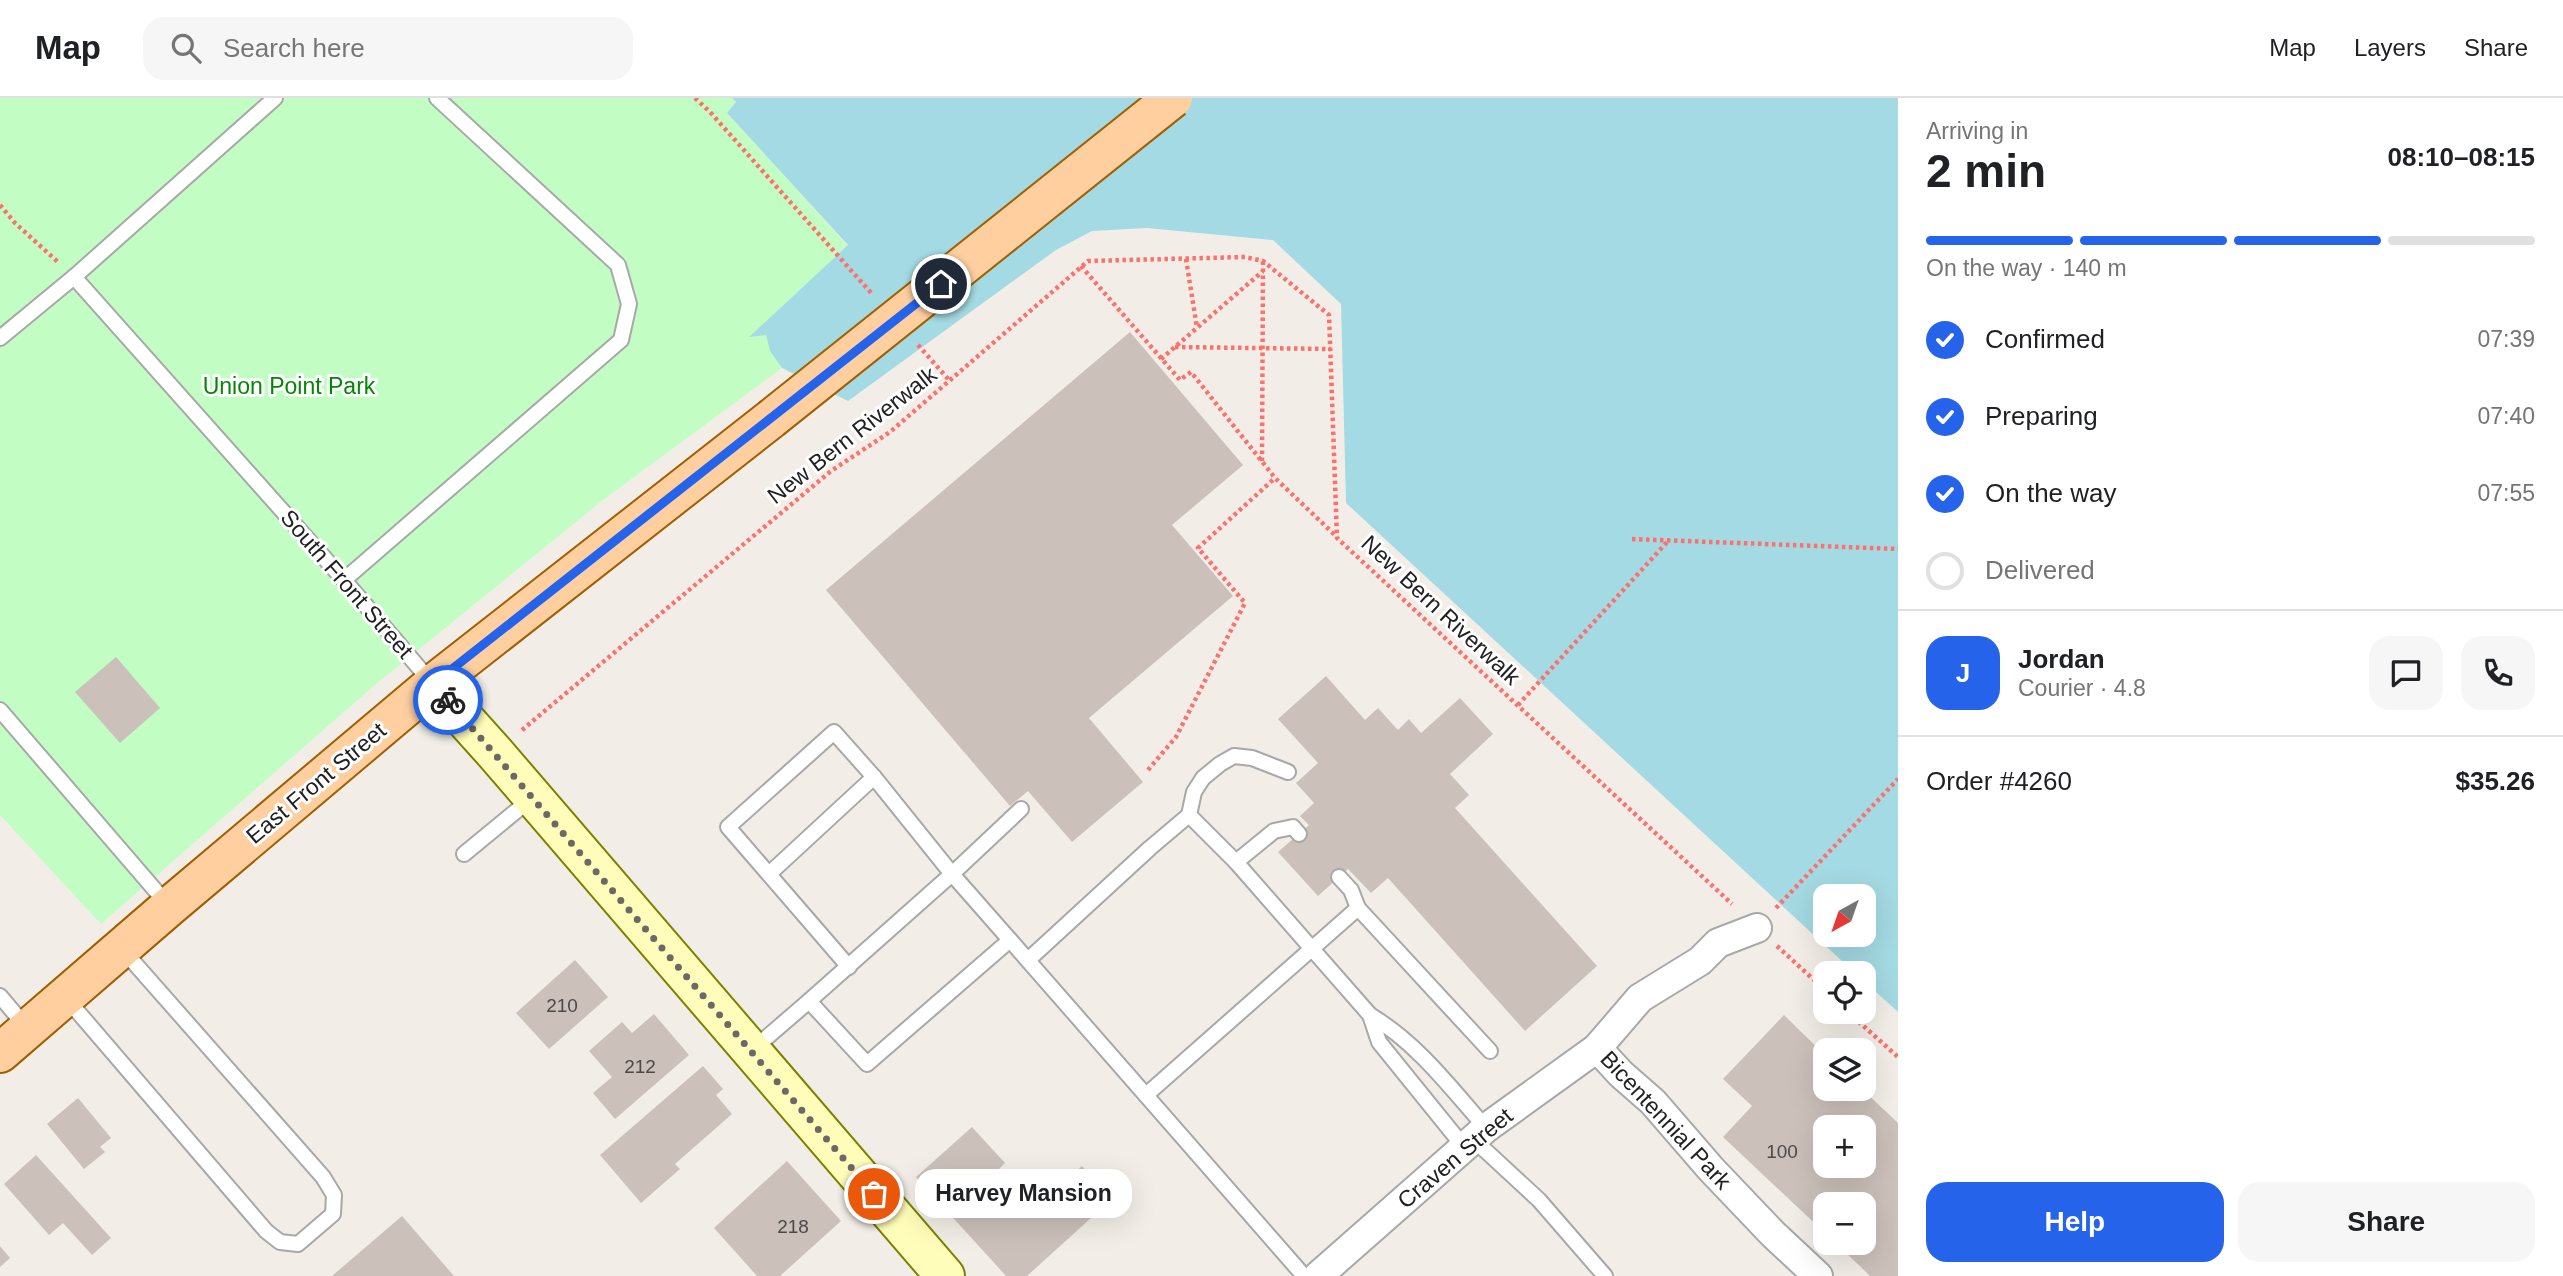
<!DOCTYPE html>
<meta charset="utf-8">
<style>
:root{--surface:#fff;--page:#f6f6f6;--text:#202124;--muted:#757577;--line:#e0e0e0;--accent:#2563eb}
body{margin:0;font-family:Helvetica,sans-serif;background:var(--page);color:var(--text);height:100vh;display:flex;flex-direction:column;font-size:26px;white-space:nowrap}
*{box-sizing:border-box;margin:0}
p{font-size:23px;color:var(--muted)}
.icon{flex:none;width:38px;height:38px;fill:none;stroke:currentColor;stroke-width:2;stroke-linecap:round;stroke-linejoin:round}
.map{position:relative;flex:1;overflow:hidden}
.panel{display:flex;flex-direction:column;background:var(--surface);width:665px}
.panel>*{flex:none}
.needle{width:46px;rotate:220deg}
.controls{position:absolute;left:1813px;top:786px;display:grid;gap:14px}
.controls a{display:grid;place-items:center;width:63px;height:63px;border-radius:14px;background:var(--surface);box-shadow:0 7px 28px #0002;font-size:35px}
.pin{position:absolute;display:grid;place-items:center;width:60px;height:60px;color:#fff;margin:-30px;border:4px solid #fff;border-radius:50%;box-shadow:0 2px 7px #0007}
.courier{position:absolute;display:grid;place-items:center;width:70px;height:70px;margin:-35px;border:5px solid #2563eb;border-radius:50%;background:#fff;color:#222;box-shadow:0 2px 9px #0007}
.bubble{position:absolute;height:49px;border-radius:21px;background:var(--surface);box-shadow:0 7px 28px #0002;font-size:23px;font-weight:700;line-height:49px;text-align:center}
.headline em{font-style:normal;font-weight:700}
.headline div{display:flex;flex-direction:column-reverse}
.headline{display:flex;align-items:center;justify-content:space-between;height:119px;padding:0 28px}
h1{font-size:46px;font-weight:700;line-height:52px}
.bar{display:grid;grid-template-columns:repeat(4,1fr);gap:10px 7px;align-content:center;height:84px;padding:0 28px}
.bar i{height:9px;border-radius:5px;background:var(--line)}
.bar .current{background:var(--accent)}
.bar p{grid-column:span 4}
.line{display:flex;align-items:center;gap:18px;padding:0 28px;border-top:2px solid var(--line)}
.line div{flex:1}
.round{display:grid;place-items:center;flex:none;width:74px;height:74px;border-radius:21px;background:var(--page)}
ol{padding:0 28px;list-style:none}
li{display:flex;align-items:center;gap:21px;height:77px}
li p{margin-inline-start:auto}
li .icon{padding:7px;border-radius:50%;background:var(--accent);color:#fff;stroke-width:4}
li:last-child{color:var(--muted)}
li i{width:38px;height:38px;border:4px solid var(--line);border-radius:50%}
.primary-button{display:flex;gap:14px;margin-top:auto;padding:14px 28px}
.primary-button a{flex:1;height:80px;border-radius:21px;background:var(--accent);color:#fff;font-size:28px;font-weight:700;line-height:80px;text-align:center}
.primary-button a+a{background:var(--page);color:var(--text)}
header{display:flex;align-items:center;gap:42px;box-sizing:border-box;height:98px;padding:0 35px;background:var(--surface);border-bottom:2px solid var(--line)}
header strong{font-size:33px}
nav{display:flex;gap:38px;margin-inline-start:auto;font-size:24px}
.search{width:490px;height:63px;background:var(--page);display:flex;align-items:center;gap:18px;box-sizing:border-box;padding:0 24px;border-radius:21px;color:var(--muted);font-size:26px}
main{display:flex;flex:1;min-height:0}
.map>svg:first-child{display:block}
.park{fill:#c2fec3}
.water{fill:#a4dae3;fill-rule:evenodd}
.building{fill:#cbc0ba;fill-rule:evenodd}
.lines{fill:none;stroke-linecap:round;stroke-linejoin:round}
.lane-casing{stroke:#a8a8a8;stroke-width:18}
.street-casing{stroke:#a8a8a8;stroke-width:32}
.secondary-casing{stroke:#7c8100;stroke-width:42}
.primary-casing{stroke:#9f5e00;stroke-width:42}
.path{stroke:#ff706c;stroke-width:4.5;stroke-dasharray:3.5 3.5;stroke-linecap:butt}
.lane{stroke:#fff;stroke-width:14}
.street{stroke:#fff;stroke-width:28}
.secondary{stroke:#fffdb9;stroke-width:38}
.primary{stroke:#ffcfa0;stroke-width:38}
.primary-bridge-casing{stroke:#9f5e00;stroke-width:42;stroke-linecap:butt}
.primary-bridge{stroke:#ffcfa0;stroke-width:38}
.done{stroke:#6a6966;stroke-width:7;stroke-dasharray:0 12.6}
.route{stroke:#2563eb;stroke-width:9}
.labels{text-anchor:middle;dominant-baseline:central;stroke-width:6;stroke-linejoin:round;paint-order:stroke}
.number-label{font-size:19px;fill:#4c4947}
.park-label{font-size:23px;fill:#038704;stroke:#fff}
.street-label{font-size:23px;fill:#212121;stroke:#fff}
</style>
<header>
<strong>Map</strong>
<div class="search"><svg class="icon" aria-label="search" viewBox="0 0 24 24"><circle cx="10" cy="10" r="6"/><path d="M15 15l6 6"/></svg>Search here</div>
<nav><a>Map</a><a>Layers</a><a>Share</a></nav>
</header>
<main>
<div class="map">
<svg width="1898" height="1178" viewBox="0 0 1898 1178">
<rect width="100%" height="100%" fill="#f2eee7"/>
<!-- park -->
<polygon class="park" points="0,0 732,0 736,4 727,15 848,148 750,238 766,236 770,253 782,270 603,402 376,586 101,826 0,717"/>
<!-- water -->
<path class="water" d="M732 0H1898V914L1864 883V875H1855L1346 405 1341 206 1273 142 1147 130 1092 133 1056 152 848 303 782 270 770 253 766 237 749 239 848 147 727 15 736 4ZM1825 798H1864V836H1825Z"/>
<!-- building -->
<g class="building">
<polygon points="1130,234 1243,367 1172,427 1233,498 1089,620 1143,684 1072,744 1028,693 1010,708 826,492"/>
<polygon points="116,559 160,610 120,645 75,594"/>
<polygon points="1326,578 1365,622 1378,610 1398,632 1409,621 1421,635 1460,600 1493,636 1450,676 1469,697 1455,710 1597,868 1525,933 1388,780 1371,795 1348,771 1318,798 1278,754 1309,727 1300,718 1314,705 1296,685 1318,665 1278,621"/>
<polygon points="575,862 608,899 549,951 516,915"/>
<polygon points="654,916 689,957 615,1021 593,995 612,979 589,953 622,924 632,935"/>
<path d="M1784 917 1825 957V990H1861L1898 1025V1178H1870L1835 1144H1864V1106H1825V1135L1723 1039 1752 1008 1723 981ZM1825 1029H1864V1068H1825Z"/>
<polygon points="703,968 723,991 716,997 732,1016 675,1066 680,1071 641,1105 600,1057"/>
<polygon points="78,1000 111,1040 100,1049 105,1054 84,1071 47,1026"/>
<polygon points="972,1029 1005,1065 998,1072 1034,1112 1082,1068 1112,1101 1027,1178 1006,1178 916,1079"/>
<polygon points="36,1057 111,1140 92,1157 63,1125 49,1137 4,1086"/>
<polygon points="787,1063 841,1123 780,1178 757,1178 714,1130"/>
<polygon points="402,1118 454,1178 332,1178"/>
<polygon points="0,1148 10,1160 0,1169"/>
</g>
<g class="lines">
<defs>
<g id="lane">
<polyline points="74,179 344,482 432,585"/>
<polyline points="0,240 74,179 275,0"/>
<polyline points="344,482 621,242 629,206 618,167 437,0"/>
<polyline points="0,612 168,807"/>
<polyline points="1189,717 1236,764 1370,917"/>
<polyline points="464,756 532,700"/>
<polyline points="1236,764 1274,733 1293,729 1299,736"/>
<polyline points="769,776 874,679"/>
<polyline points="1339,779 1351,792 1358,810"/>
<polyline points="1028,862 1150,750 1189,717 1194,694 1203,680 1220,666 1234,658 1252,660 1288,674"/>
<polyline points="849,869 728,729 834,634 874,679 952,776 1021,711"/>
<polyline points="0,898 27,930"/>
<polyline points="66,900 266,1133 280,1144 298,1146 333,1116 334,1097 323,1079 122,851"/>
<polyline points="809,903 952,776 1010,842"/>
<polyline points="751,953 809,903 867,966 1010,842 1304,1178"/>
<polyline points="1146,997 1358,810 1490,953"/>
<polyline points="1473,1041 1539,1102 1605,1178"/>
<path d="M1464 1049 1379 944 1370 917C1417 945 1450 989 1486 1030"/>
</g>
<g id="street">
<polyline points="1597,950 1621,976 1653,1004 1711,1071 1773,1136 1818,1178"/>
<polyline points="1318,1178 1486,1030 1597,950 1640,900 1700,863 1718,845 1757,830"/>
</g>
<polyline id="secondary" points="433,586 495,655 945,1178"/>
<polyline id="primary" points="0,955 170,808 433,586 771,321"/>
</defs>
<!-- lane casing -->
<use href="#lane" class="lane-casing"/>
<!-- street casing -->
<use href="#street" class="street-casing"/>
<!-- secondary casing -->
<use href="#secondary" class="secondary-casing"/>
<!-- primary casing -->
<use href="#primary" class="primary-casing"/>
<!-- path -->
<g class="path">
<polyline points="695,0 710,14 873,197"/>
<polyline points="0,107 15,125 59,165"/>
<polyline points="1186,161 1197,230"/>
<polyline points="1081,168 1180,282 1191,274 1275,380 1337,439"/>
<polyline points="918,247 949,282"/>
<polyline points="1175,249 1331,251"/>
<polyline points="1161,261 1263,173"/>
<polyline points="1262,363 1263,163"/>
<polyline points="1632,441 1898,451"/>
<polyline points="1518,607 1669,442"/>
<polyline points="522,632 831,373 890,334 1088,163 1245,159 1263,163 1329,217 1337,440 1732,806"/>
<polyline points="1148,672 1176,639 1245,505 1198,450 1275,380"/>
<polyline points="1776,810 1898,681"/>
<polyline points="1777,848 1825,892"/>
<polyline points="1848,914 1898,959"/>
</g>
<!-- lane -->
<use href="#lane" class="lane"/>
<!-- street -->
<use href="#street" class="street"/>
<!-- secondary -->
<use href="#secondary" class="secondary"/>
<!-- primary -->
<use href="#primary" class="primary"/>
<defs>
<polyline id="primary-bridge" points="771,321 1173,0"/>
</defs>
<!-- primary-bridge casing -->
<use href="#primary-bridge" class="primary-bridge-casing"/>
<!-- primary-bridge -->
<use href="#primary-bridge" class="primary-bridge"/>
</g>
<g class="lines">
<!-- done -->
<polyline class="done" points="448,602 874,1096"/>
<!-- route -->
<polyline class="route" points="448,602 433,586 941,186"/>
</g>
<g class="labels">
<!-- number labels -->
<g class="number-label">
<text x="562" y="907">210</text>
<text x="640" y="968">212</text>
<text x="1782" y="1053">100</text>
<text x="793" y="1128">218</text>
</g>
<!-- park labels -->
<g class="park-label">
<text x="289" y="288">Union Point Park</text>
</g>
<!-- street labels -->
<g class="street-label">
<text transform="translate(852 337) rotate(-38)">New Bern Riverwalk</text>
<text transform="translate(347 486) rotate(49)">South Front Street</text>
<text transform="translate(1441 512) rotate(43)">New Bern Riverwalk</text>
<text transform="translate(316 685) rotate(-40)">East Front Street</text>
<text transform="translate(1666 1022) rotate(47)">Bicentennial Park</text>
<text transform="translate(1455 1060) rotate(-40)">Craven Street</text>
</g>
</g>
</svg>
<div class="controls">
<a><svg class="needle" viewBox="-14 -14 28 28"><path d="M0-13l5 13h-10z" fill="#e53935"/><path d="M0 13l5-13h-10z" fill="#757577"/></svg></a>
<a><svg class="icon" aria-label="locate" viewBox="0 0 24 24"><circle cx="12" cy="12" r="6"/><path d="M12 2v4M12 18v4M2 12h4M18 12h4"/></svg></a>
<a><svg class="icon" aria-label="layers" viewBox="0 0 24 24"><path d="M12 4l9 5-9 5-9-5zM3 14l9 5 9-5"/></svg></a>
<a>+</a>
<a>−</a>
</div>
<div class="pin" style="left:874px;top:1096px;background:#ea580c"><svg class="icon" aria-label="bag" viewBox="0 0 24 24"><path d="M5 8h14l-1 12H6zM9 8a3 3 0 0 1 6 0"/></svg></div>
<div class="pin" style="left:941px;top:186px;background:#1f2937"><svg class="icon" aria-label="home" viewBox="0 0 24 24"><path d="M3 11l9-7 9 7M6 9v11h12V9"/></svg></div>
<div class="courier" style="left:448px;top:602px"><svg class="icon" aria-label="bike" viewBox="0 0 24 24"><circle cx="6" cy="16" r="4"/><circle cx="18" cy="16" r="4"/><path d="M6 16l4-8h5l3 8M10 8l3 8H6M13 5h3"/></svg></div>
<div class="bubble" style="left:915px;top:1071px;width:217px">Harvey Mansion</div>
</div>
<section class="panel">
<div class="headline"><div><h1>2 min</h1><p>Arriving in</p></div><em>08:10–08:15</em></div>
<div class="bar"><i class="current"></i><i class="current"></i><i class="current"></i><i></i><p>On the way · 140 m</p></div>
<ol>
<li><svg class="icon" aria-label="check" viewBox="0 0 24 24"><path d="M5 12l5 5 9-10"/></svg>Confirmed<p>07:39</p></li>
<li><svg class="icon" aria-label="check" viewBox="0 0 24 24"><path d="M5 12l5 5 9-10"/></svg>Preparing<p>07:40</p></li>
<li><svg class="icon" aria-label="check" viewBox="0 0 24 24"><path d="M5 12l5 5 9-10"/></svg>On the way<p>07:55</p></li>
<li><i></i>Delivered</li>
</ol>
<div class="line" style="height:126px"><b class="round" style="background:var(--accent);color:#fff">J</b><div><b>Jordan</b><p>Courier · 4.8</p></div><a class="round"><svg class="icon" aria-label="chat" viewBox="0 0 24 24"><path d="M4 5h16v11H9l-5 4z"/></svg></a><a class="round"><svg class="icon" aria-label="phone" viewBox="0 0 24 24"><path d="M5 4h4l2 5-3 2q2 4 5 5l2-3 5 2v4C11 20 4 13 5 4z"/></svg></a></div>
<div class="line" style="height:91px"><div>Order #4260</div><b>$35.26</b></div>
<div class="primary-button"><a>Help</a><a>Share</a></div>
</section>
</main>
